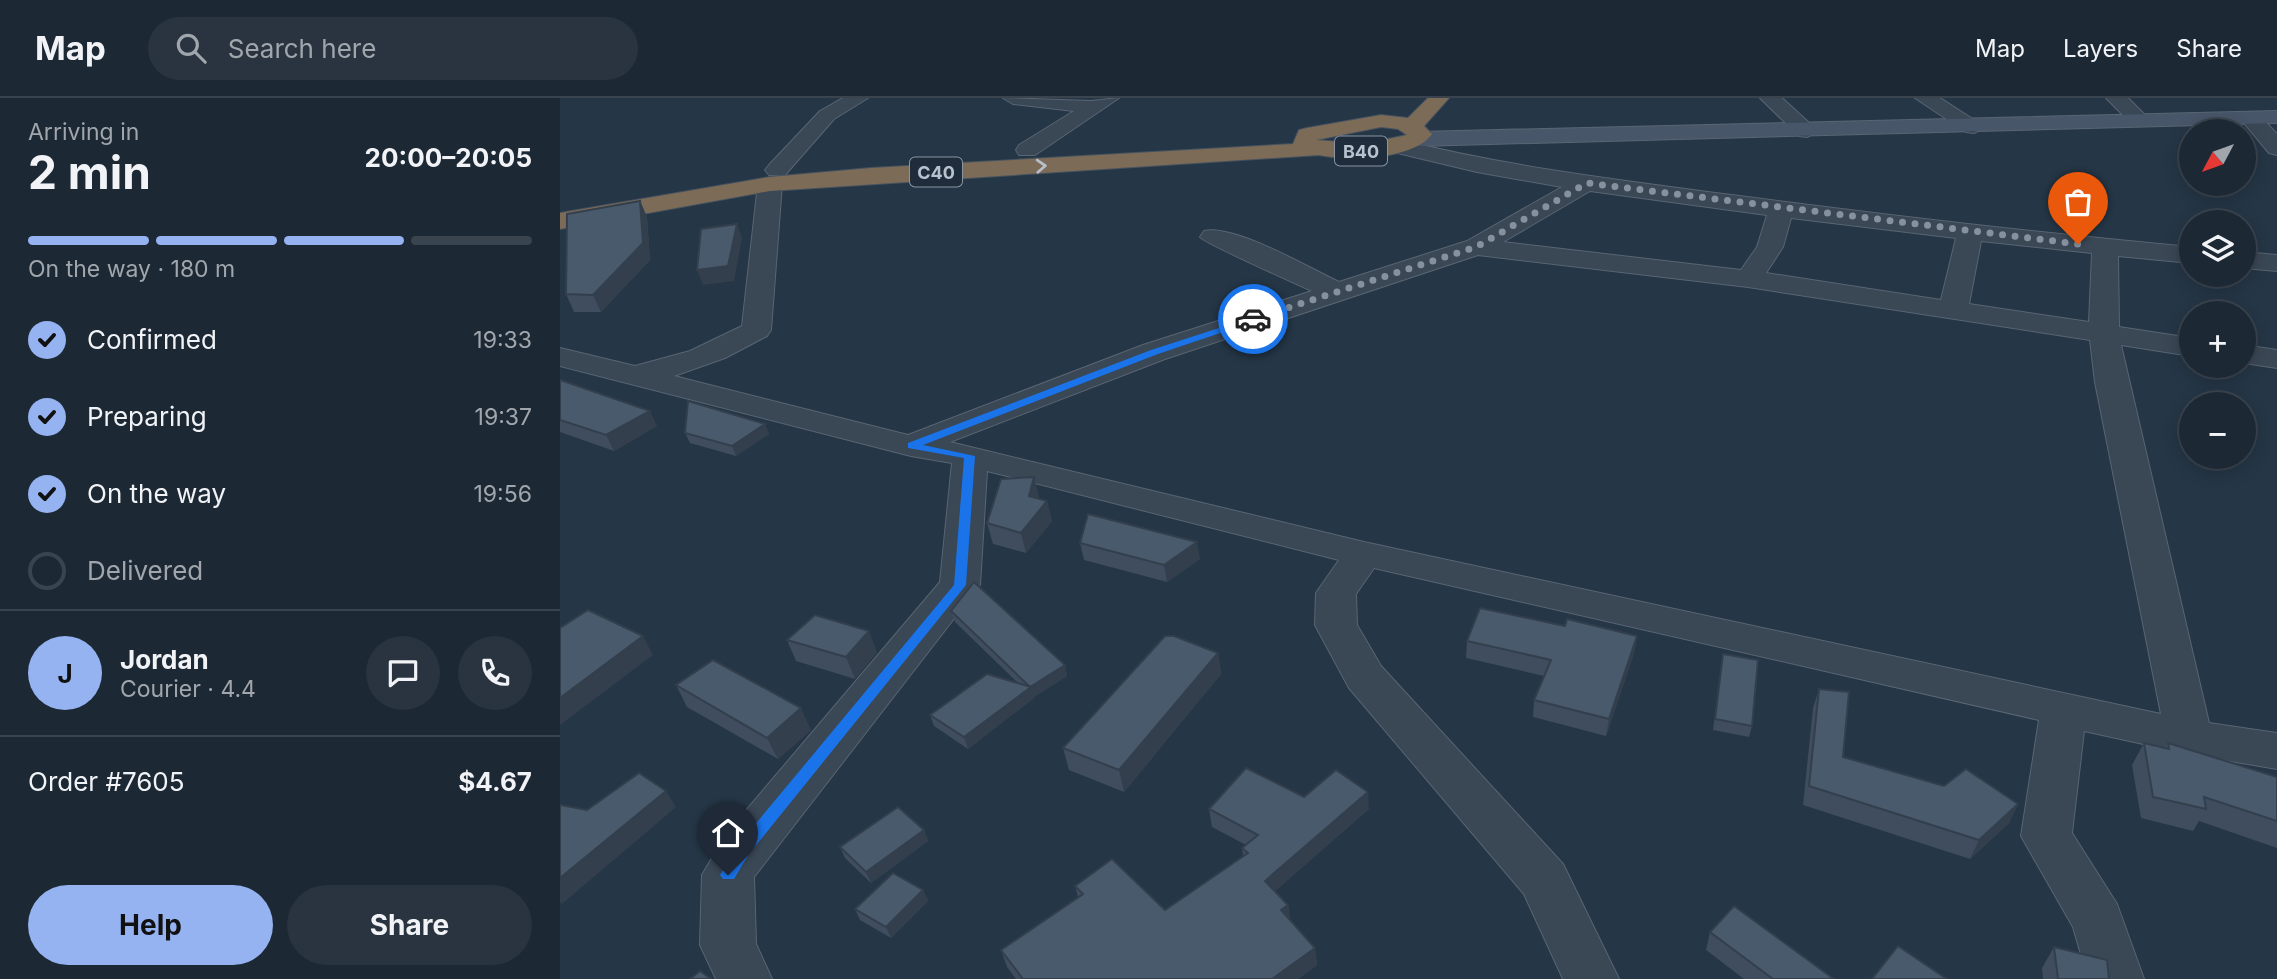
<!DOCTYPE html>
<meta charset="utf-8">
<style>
:root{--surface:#1c2834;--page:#293440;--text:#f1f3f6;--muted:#a0a6ac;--line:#3a444f;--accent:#95b2f1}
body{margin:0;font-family:Inter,sans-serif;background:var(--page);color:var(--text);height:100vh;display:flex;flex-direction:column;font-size:26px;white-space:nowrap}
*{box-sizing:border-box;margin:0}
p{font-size:23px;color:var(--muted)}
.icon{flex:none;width:38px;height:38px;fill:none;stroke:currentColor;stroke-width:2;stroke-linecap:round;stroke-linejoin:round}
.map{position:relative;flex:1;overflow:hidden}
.sheet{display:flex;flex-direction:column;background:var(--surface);width:560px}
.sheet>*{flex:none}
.needle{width:46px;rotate:229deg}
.fabs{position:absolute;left:1619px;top:21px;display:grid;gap:14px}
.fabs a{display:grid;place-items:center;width:77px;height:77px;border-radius:50%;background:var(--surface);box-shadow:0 4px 18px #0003,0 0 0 2px var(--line);font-size:35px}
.pin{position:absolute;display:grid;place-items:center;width:60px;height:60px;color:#fff;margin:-72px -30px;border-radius:50% 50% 50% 0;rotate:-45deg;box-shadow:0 0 7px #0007}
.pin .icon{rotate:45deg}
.courier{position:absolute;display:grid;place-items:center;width:70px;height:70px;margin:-35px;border:5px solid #1a73e8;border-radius:50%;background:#fff;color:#222;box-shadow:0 2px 9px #0007}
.summary em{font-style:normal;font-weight:700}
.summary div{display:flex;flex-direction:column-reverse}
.summary{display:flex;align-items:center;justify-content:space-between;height:119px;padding:0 28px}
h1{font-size:46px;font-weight:700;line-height:52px}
.bar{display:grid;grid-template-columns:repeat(4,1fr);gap:10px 7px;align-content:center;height:84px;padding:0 28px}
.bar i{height:9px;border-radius:5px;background:var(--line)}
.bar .current{background:var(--accent)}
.bar p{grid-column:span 4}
.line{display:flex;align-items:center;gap:18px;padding:0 28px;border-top:2px solid var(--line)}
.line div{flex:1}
.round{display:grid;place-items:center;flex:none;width:74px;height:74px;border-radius:37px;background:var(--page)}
ol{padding:0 28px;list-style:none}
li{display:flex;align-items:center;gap:21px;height:77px}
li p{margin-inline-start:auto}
li .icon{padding:7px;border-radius:50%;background:var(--accent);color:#111;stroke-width:4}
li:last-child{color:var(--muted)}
li i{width:38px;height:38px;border:4px solid var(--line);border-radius:50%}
.primary-button{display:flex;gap:14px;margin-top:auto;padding:14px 28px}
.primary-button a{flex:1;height:80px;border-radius:42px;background:var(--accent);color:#111;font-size:28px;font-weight:700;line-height:80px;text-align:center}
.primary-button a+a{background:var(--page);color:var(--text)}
header{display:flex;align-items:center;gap:42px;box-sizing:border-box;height:98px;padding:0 35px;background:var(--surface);border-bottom:2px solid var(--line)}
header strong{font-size:33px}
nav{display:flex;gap:38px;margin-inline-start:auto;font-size:24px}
.search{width:490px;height:63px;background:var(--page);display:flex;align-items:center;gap:18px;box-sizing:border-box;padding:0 24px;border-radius:38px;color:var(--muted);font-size:26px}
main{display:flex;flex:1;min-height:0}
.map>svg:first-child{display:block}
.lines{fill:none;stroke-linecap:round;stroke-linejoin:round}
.street-casing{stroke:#596573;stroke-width:2}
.secondary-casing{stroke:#596573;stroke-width:2}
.highway-casing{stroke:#455260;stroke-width:2}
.street{fill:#3a4755;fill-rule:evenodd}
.secondary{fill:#485669;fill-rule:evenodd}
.highway{fill:#7c6b56;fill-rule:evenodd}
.wall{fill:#3f4d5e}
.shaded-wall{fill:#333f4c}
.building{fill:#495a6d;stroke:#333f4c;stroke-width:2}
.oneway{stroke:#b5bec9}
.route{fill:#1a73e8}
.done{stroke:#85919f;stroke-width:7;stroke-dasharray:0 12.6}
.labels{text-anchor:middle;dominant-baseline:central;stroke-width:7;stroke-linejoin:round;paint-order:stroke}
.shield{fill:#1e2c3b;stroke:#8a95a3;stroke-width:2}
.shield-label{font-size:18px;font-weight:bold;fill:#b8c2cf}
</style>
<header>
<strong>Map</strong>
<div class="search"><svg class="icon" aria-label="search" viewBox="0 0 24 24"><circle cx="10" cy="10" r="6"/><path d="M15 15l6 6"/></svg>Search here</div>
<nav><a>Map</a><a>Layers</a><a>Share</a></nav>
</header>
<main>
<section class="sheet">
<div class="summary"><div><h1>2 min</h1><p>Arriving in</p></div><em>20:00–20:05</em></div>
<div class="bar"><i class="current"></i><i class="current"></i><i class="current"></i><i></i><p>On the way · 180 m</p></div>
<ol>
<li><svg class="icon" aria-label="check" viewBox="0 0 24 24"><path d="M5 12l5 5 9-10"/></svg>Confirmed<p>19:33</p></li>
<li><svg class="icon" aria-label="check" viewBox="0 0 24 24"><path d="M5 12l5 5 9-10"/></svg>Preparing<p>19:37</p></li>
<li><svg class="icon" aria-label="check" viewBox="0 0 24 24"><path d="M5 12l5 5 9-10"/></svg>On the way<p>19:56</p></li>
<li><i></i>Delivered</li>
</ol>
<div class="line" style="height:126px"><b class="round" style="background:var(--accent);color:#111">J</b><div><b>Jordan</b><p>Courier · 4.4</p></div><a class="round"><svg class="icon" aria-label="chat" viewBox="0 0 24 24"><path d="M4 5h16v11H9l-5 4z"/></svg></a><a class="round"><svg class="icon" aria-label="phone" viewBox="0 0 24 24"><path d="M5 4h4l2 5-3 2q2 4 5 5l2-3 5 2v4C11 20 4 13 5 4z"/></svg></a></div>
<div class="line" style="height:91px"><div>Order #7605</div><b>$4.67</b></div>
<div class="primary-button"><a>Help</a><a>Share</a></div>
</section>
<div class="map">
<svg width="1717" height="881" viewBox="0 0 1717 881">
<rect width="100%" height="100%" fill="#253646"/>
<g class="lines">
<defs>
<g id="street">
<polygon points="283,0 308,0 274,21 225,77 209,77 205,72 209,67 260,13"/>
<polygon points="443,0 531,3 559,0 475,57 459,57 456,52 459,47 514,13 453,6"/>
<polygon points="1200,0 1222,0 1258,33 1247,39 1239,38"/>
<polygon points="1355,0 1380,0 1425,29 1414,35 1406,34"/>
<polygon points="1546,0 1568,0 1590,22 1579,28 1572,26"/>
<polygon points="1691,14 1698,16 1717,36 1717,57 1709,55 1680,20"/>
<path d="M837 41C948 69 1059 82 1172 97 1325 117 1478 135 1631 149V165L1558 158 1559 229 1631 240V258L1561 247 1649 625 1717 635V671L1629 656 1524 633 1512 735 1557 806 1584 881H1528L1513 829 1461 738 1479 622 814 470 796 496 797 527 821 568 1003 766 1059 881H1003L964 796 789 590 755 527 756 495 779 462 427 373 420 487 194 779 196 846 212 881H156L140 847 142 777 166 736 380 484 392 365 351 358 0 268V250L75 268 130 253 182 228 198 86 202 81H218L222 86 211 232 207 238 165 260 114 278 348 337 583 247 752 193C737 186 644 145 640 139L644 133C675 126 749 170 779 184L907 143 1002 89 917 74 829 53 826 48ZM1030 93 1207 117 1197 149 1181 172 943 144ZM1231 120 1396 140 1381 202 1206 175 1223 149ZM1421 143 1532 155 1529 224 1409 206ZM918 157 1188 189 1530 242 1535 284 1601 616 804 444 390 344 605 261Z"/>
<polygon points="1684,154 1717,157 1717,173 1684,170"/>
<polygon points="1684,247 1717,252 1717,270 1684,265"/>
</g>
<polygon id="secondary" points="1717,13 1717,25 858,48 847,41 858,34"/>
<path id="highway" d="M868 0H889L864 28 872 36C854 62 787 63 759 57L210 93 0 131V115L210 79 311 70 733 46 739 32 747 30 821 17 848 20ZM821 29 838 31 847 37 804 46 756 42Z"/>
</defs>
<!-- street casing -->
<use href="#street" class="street-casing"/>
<!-- secondary casing -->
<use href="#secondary" class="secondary-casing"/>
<!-- highway casing -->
<use href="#highway" class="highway-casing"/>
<!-- street -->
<use href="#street" class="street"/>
<!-- secondary -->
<use href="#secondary" class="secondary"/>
<!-- highway -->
<use href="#highway" class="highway"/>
</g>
<!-- wall -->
<g class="wall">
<polygon points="80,103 87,119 90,162 41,214 14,214 6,196"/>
<polygon points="0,282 97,328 54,353 0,334"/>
<polygon points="205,326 209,336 176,358 130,345 125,335"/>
<polygon points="479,399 478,401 487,403 492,423 466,455 433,446 427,425"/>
<polygon points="520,445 640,461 607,484 524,462"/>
<polygon points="391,513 505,567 507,578 474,599 474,600 408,651 374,628 370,617 458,585 395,524"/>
<polygon points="1005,528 1077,538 1074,555 1046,638 973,619 974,602 984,578 906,560 907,543"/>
<polygon points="227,542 317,554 295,581 236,563"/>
<polygon points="658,555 661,576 564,694 509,672 503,650"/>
<polygon points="1163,556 1192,628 1189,639 1153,632 1161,567"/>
<polygon points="116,587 251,632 218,661 127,609"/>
<polygon points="1259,591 1283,659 1384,688 1458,706 1449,725 1410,761 1243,707 1253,610"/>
<polygon points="1584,645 1604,650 1608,645 1717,679 1717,750 1639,723 1633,733 1581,720 1572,667"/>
<polygon points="744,699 809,711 715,793 728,807 730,822 755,850 757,867 738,881 456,881 447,869 441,852 518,799 515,788 605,812 683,758 682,750 686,747 652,729 649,711"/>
<polygon points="364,732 368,743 311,785 285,760 280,749"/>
<polygon points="363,792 368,803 331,840 300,822 295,811"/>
<polygon points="1150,834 1274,881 1184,881 1146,852"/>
<polygon points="1494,849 1549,881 1483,881 1482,870"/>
</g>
<!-- shaded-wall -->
<g class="shaded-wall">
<polygon points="80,103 87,119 90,162 41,214 33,197"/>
<polygon points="177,126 182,140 174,183 143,187 137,172"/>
<polygon points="90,313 97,328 54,353 46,337"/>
<polygon points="205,326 209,336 176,358 172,348"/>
<polygon points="474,379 479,399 474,418 469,398"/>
<polygon points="487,403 492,423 466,455 461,435"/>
<polygon points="637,444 640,461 607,484 604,467"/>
<polygon points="309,533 317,554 295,581 286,559"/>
<polygon points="83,538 93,557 0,627 0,600"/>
<polygon points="1077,538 1074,555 1046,638 1049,621"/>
<polygon points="658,555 661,576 564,694 559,672"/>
<polygon points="505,567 507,578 474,599 474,600 408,651 404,639 470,589"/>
<polygon points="241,610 251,632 218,661 207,640"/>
<polygon points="106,693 116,709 2,806 0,804 0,780"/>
<polygon points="808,694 809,711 707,800 705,783"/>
<polygon points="1458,706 1449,725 1410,761 1419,742"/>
<polygon points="364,732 368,743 311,785 306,774"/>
<polygon points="363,792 368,803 331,840 326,829"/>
<polygon points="728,807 730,825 721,812"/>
<polygon points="755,850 757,867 738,881 712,881"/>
</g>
<!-- building -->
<g class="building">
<polygon points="80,103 83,145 33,197 6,196 7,116"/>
<polygon points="177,126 168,168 137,172 141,131"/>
<polygon points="0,282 90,313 46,337 0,322"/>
<polygon points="128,303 205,326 172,348 125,335"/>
<polygon points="474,379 469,398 487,403 461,435 427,425 441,381"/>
<polygon points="528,416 637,444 604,467 520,445"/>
<polygon points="414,484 505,567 470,589 391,513"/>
<polygon points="920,510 1005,528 1007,521 1077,538 1049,621 974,602 991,562 907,543"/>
<polygon points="28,512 83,538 0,600 0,530"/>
<polygon points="255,517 309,533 286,559 227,542"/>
<polygon points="605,538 614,538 658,555 559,672 503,650"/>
<polygon points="1163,556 1198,562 1192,628 1155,621"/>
<polygon points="153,562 241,610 207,640 116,587"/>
<polygon points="427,576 471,589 404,639 370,617"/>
<polygon points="1259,591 1289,594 1283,659 1384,688 1406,671 1458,706 1419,742 1249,688"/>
<polygon points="1584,645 1609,651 1608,645 1717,679 1717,723 1644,699 1646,711 1593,699"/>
<polygon points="686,670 744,699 776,672 808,694 705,783 728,807 721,812 755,850 712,881 463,881 441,852 523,796 515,788 552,761 605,812 688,755 682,750 698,737 649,711"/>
<polygon points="79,675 106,693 0,780 0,707 27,712"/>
<polygon points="338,709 364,732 306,774 280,749"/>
<polygon points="333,775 363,792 326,829 295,811"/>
<polygon points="1174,808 1274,881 1213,881 1150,834"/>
<polygon points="1338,848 1387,881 1312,881"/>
<polygon points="1494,849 1547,862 1549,881 1498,881"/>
<polygon points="140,873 151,881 130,881"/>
</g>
<!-- one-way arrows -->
<defs><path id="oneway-chevron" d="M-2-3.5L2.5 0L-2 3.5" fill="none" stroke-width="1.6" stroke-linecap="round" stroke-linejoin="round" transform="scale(1.75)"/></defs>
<use class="oneway" href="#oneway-chevron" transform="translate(481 68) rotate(-3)"/>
<!-- route -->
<polygon class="route" points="693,219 696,223 598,256 363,347 415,358 406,487 189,756 174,781 163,781 160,777 178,747 394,487 404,360 348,350 348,345 591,252"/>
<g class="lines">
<!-- done -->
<polyline class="done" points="693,221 916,149 1027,85 1518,146"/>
</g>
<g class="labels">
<!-- shield labels -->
<g class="shield">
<rect x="775" y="38.5" width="52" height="29" rx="5"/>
<rect x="350" y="59.5" width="52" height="29" rx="5"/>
</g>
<g class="shield-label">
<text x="801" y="53">B40</text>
<text x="376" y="74">C40</text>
</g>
</g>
</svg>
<div class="fabs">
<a><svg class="needle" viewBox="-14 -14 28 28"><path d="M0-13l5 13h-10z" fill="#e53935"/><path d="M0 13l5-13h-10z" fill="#a0a6ac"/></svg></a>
<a><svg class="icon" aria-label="layers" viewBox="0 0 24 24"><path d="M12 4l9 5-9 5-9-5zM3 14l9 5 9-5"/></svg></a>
<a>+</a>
<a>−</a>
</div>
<div class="pin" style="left:1518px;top:146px;background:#ea580c"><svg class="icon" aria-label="bag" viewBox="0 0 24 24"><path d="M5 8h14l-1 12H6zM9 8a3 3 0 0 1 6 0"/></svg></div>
<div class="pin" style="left:168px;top:777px;background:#1f2937"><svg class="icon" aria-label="home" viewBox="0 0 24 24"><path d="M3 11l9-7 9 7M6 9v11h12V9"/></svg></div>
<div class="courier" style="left:693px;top:221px"><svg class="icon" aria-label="car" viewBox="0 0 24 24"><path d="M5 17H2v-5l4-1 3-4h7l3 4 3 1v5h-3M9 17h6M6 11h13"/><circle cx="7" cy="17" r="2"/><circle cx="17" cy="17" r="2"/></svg></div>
</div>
</main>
